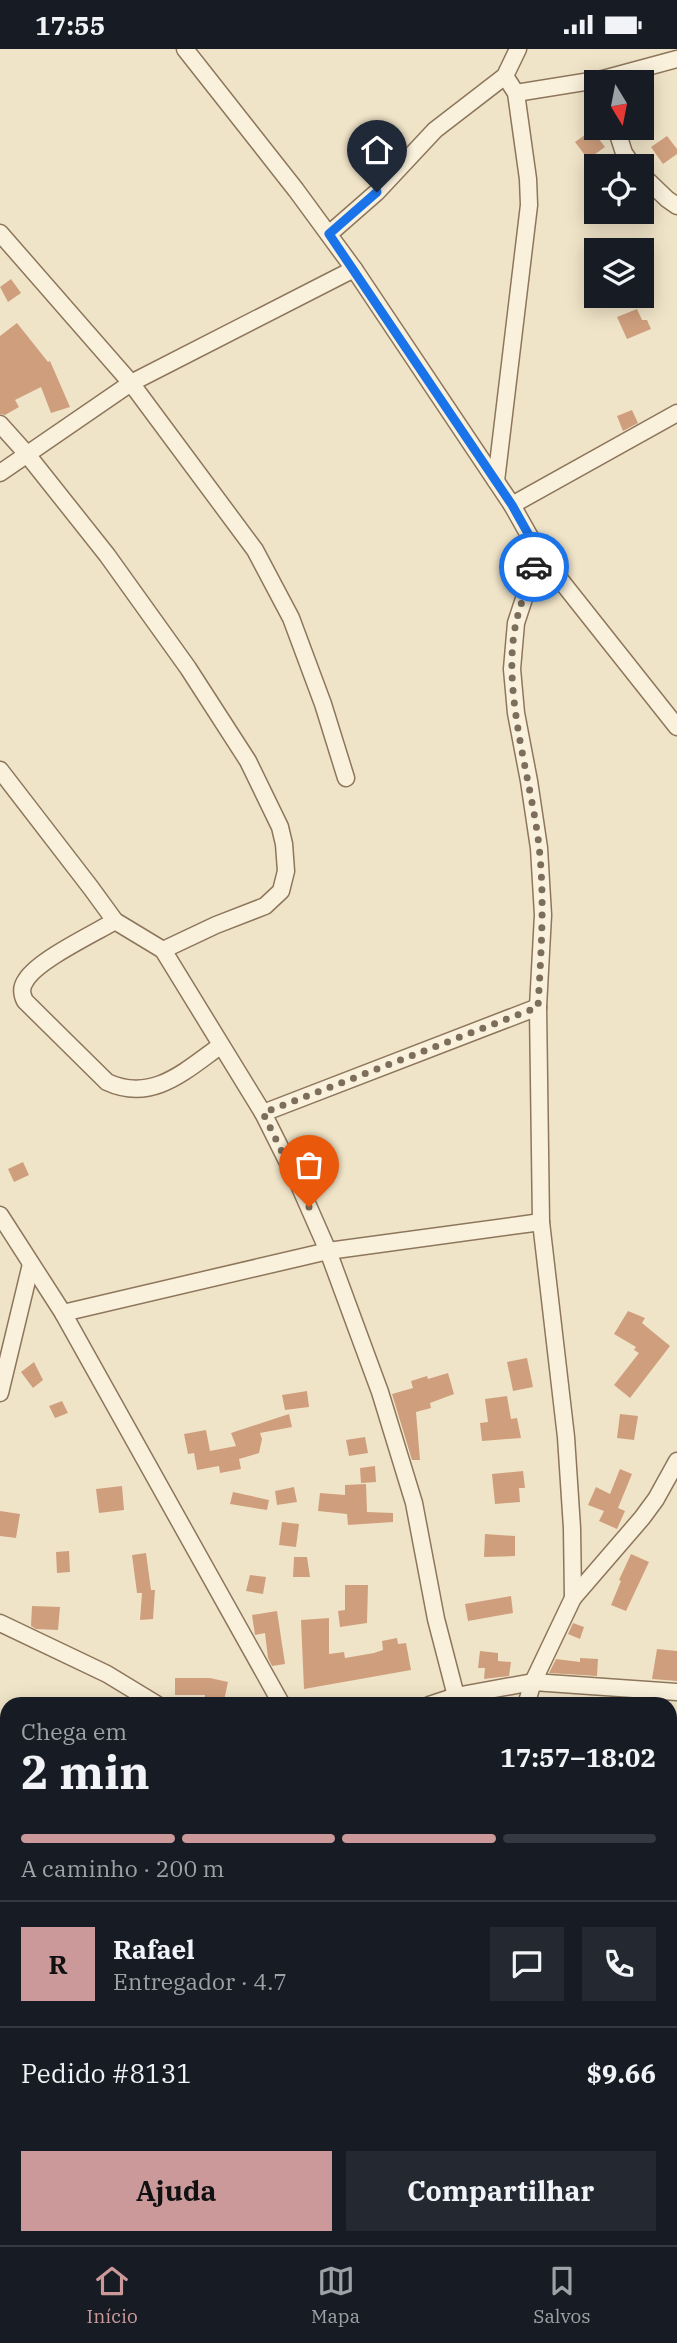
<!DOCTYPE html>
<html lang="pt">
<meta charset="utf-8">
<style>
:root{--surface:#171b24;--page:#242831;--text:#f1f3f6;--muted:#9ea1a6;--line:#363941;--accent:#cc999b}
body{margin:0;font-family:"IBM Plex Serif",serif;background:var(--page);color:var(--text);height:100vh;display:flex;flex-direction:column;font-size:26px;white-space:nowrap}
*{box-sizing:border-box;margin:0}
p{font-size:23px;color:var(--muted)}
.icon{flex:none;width:38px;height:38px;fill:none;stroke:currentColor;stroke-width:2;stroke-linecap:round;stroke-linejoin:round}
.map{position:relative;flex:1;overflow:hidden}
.side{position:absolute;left:0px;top:1648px;width:677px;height:548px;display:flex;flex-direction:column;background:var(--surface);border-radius:21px 21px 0 0;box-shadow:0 4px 18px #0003}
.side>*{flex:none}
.needle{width:46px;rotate:170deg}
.buttons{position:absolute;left:584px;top:21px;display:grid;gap:14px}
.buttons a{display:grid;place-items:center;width:70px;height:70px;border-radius:0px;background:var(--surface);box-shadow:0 4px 18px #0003;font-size:35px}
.pin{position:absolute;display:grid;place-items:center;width:60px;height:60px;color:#fff;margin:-72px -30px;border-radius:50% 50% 50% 0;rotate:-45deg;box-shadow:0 0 7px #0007}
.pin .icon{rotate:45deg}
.courier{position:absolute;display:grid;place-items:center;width:70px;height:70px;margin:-35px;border:5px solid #1a73e8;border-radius:50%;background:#fff;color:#222;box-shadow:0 2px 9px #0007}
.overview em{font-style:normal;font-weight:700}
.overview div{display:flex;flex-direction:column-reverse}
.overview{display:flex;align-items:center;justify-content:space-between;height:119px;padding:0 21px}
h1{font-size:46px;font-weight:700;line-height:52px}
.bar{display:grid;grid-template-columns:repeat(4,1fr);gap:10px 7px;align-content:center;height:84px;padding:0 21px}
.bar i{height:9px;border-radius:5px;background:var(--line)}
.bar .current{background:var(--accent)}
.bar p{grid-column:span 4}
.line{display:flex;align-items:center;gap:18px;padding:0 21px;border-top:2px solid var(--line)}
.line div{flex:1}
.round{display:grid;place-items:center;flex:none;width:74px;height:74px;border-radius:0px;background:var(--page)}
.action{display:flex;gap:14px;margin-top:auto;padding:14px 21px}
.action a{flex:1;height:80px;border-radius:0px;background:var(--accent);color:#111;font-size:28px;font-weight:700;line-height:80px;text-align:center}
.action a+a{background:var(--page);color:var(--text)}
.status{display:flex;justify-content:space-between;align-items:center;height:49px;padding:0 35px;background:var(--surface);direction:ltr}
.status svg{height:19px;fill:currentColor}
.dock{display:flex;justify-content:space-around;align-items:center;height:98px;border-top:2px solid var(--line);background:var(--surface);font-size:19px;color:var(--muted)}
.dock a{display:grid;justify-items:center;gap:4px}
.dock .current{color:var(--accent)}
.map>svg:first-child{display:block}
.building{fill:#cf9f7d}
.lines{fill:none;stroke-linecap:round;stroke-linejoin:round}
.minor-casing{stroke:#8d765c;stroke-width:19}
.minor{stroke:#faf1dc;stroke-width:16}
.done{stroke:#7c6e5b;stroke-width:7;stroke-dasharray:0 12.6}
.route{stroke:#1a73e8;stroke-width:9}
</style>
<div class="status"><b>17:55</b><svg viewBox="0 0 49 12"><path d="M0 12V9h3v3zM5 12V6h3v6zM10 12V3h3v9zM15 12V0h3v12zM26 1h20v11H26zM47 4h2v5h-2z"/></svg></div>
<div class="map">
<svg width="677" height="2196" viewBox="0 0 677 2196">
<rect width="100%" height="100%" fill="#f0e4c8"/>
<!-- building -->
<g class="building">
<polygon points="592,81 605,98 588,110 575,93"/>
<polygon points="667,87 677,100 677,105 663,115 651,98"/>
<polygon points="11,230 21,244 8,253 0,238"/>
<polygon points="637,260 642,271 647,271 651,280 627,290 617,268"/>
<polygon points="17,274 48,313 50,312 70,358 51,364 41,338 15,351 19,358 5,366 0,365 0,287"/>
<polygon points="632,361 638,374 623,382 617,367"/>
<polygon points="23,1113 29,1126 14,1133 8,1120"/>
<polygon points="628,1262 645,1269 642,1274 670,1297 630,1349 614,1336 639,1304 634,1301 636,1298 614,1285"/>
<polygon points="527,1309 533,1338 513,1342 507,1313"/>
<polygon points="34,1313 43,1331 33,1339 21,1323"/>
<polygon points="448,1324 454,1345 430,1354 431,1359 416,1363 420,1411 412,1411 392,1345 413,1339 411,1332 427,1327 428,1330"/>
<polygon points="307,1342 309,1358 285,1361 282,1346"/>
<polygon points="507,1347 511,1370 517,1369 521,1389 482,1392 480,1374 488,1373 485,1350"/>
<polygon points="62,1352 68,1364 55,1369 49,1357"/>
<polygon points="289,1365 292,1378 260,1384 262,1390 259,1404 239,1410 241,1420 220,1424 219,1417 197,1421 194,1404 188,1405 184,1385 206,1381 210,1402 236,1397 231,1384"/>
<polygon points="620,1365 638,1367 634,1391 617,1389"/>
<polygon points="365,1388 368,1404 349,1407 346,1391"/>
<polygon points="375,1417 376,1433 361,1434 360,1419"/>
<polygon points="620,1420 632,1425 618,1459 625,1462 617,1480 599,1472 604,1462 588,1456 596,1438 610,1445"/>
<polygon points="523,1422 525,1439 519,1439 520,1453 495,1455 492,1425"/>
<polygon points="366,1435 367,1463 393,1464 393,1473 348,1476 347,1465 318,1462 320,1444 345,1446 345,1436"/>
<polygon points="122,1437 124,1461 99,1464 96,1440"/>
<polygon points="294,1438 297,1453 277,1456 275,1442"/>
<polygon points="233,1443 269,1451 267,1461 230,1455"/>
<polygon points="0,1462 20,1465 16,1489 0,1487"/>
<polygon points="282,1473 299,1475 296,1498 279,1496"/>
<polygon points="485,1485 515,1487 515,1507 484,1508"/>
<polygon points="69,1502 70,1523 57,1524 56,1503"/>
<polygon points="146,1504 151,1541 155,1541 153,1570 140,1571 142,1544 137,1544 132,1506"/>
<polygon points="631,1505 649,1513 626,1562 611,1556 621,1532 619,1531"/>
<polygon points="294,1508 307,1508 310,1528 293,1528"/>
<polygon points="250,1526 266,1528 263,1545 246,1542"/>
<polygon points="345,1536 368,1536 367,1574 340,1578 338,1562 345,1561"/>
<polygon points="511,1547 513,1564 468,1572 465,1555"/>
<polygon points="32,1557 60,1558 58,1581 36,1580 31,1577"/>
<polygon points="277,1562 285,1615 272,1617 268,1609 265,1584 255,1586 252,1566"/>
<polygon points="329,1569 329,1605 344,1603 345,1609 374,1604 383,1601 382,1592 397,1589 398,1595 406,1594 411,1621 304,1640 301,1571"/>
<polygon points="573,1574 584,1578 580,1590 568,1585"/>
<polygon points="657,1600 677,1602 677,1632 652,1630"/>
<polygon points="480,1602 498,1604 498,1612 511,1613 509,1627 484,1630 485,1619 478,1619"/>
<polygon points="580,1609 598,1610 597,1627 549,1624 556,1610 580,1613"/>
<polygon points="175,1629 210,1629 228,1633 223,1656 204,1653 205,1646 175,1646"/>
</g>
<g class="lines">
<defs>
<g id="minor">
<polyline points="185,0 296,141 354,220 512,456 539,504 677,678"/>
<polyline points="516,44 603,30 677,10"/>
<polyline points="616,79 624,104 633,117"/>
<polyline points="642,126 667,150 677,157"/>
<polyline points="0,184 131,334 255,501 291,569 323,655 346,729"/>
<polyline points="329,185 377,143 435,81 505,27 518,0"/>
<polyline points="0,375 26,404 107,506 188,619 248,712 280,778 284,795 286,822 281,842 265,857 216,876 163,901"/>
<polyline points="0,424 131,334 354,220"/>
<polyline points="496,432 529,156 528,130 516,44 505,27"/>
<polyline points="512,456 677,364"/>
<polyline points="0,721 91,839 115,872 163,901 263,1064 299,1136 328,1202 380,1343 414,1454 436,1570 456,1647 445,1656"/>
<path d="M115 872C93 885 38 911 26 931 21 938 21 944 25 952L107 1033C152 1054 185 1022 220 997"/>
<polyline points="263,1064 538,958"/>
<polyline points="0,1166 63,1264 282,1656"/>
<polyline points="63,1264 328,1202 541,1173"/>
<polyline points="0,1344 31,1215"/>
<polyline points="573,1549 642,1469 656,1450 677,1412"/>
<polyline points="0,1574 107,1625 158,1656"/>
<polyline points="429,1656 456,1647 533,1633 677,1643"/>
<polyline points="526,1656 533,1633 573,1549 572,1479 566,1388 541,1173 538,958 543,866 539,799 529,732 516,664 512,620 516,574 539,504"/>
<polyline points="0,1831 7,1830"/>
<polyline points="670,1949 677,1949"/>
<polyline points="0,2035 7,2026"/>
<polyline points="670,2087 677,2087"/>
<polyline points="0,2164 7,2163"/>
<polyline points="374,2196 376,2189"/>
</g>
</defs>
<!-- minor casing -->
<use href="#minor" class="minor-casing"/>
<!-- minor -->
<use href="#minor" class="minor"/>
</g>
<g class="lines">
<!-- done -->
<path class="done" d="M309 1158 263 1064 538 958C541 904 545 851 539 797 531 728 501 642 516 574 520 555 528 536 534 518"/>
<!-- route -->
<polyline class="route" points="377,143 329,185 512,456 539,504 534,518"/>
</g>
</svg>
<div class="buttons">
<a><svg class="needle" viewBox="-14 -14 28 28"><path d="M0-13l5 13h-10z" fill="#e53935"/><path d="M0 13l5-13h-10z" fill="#9ea1a6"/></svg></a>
<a><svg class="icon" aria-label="locate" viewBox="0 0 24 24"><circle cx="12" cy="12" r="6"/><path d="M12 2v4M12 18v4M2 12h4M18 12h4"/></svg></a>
<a><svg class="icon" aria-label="layers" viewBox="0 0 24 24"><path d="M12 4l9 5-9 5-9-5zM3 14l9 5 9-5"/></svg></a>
</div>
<div class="pin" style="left:309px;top:1158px;background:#ea580c"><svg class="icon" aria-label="bag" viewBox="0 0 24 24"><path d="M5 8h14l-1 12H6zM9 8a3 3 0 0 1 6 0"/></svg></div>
<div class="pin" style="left:377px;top:143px;background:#1f2937"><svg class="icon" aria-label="home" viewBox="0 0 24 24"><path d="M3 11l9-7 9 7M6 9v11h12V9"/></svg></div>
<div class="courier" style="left:534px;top:518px"><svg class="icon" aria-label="car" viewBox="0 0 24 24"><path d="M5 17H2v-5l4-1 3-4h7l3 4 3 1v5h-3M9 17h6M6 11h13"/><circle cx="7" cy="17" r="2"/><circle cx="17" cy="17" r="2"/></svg></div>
<section class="side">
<div class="overview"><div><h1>2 min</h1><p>Chega em</p></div><em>17:57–18:02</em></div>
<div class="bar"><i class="current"></i><i class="current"></i><i class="current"></i><i></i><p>A caminho · 200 m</p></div>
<div class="line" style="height:126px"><b class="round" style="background:var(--accent);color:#111">R</b><div><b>Rafael</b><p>Entregador · 4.7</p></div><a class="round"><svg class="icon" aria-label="chat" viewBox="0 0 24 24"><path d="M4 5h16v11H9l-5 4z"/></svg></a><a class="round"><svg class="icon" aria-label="phone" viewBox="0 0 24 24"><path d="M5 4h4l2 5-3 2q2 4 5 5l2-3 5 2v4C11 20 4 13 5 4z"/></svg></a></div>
<div class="line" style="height:91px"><div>Pedido #8131</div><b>$9.66</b></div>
<div class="action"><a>Ajuda</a><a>Compartilhar</a></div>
</section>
</div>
<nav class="dock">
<a class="current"><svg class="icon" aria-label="home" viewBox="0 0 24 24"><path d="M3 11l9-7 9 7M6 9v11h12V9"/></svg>Início</a>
<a><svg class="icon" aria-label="map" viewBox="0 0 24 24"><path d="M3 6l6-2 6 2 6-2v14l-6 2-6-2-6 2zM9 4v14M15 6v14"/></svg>Mapa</a>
<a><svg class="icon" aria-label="saved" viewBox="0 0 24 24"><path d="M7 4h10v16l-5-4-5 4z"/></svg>Salvos</a>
</nav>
